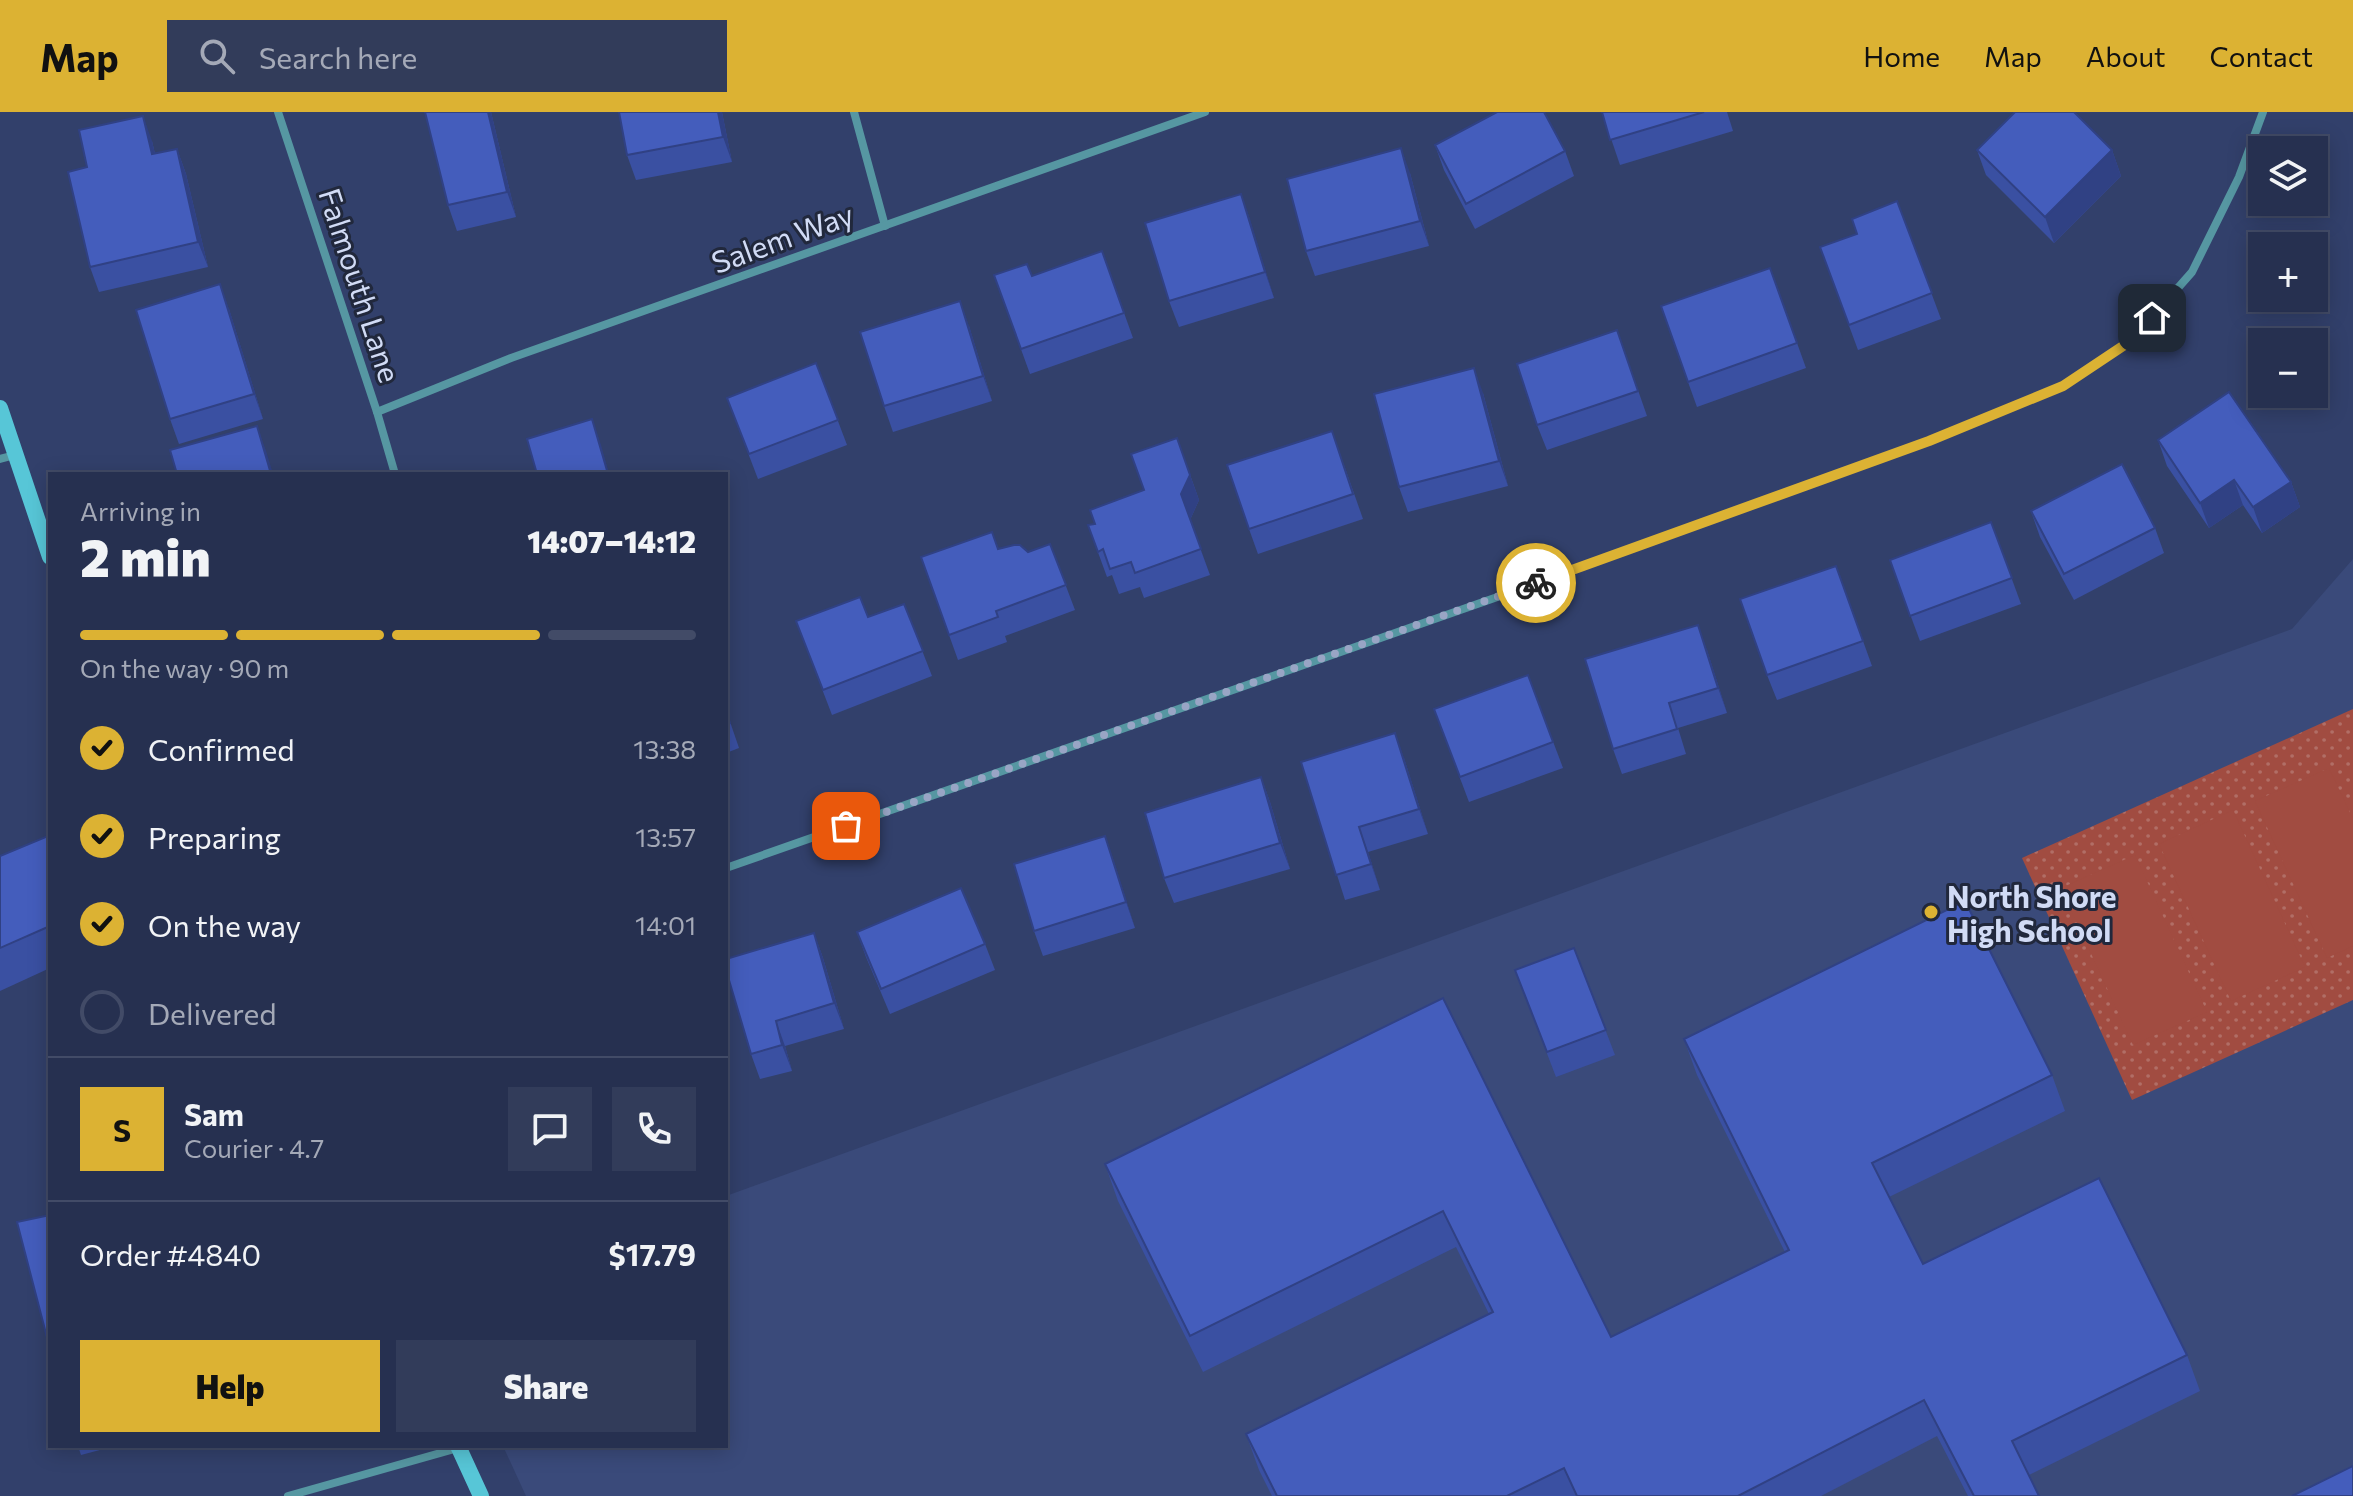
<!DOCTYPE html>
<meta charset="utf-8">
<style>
:root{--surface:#263050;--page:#323c5a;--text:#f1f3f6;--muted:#a4a9b7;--line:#424b67;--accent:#dcb233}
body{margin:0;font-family:Commissioner,sans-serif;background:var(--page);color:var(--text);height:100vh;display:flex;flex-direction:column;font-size:30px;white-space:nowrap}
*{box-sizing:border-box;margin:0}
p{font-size:26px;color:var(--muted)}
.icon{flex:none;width:44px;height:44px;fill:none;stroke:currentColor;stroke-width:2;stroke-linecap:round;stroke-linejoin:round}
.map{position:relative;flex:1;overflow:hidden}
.side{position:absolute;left:48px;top:360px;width:680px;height:976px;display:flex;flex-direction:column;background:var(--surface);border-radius:0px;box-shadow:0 4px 20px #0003,0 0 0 2px var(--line)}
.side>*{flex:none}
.fabs{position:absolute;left:2248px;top:24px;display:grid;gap:16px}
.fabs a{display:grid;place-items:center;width:80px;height:80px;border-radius:0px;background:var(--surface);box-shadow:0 4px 20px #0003,0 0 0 2px var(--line);font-size:40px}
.pin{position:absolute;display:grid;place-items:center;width:68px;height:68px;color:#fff;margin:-34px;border-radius:16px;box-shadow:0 4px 12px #0006}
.courier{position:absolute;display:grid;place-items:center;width:80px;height:80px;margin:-40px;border:6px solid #dcb233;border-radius:50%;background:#fff;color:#222;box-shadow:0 2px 10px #0007}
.summary em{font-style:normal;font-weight:800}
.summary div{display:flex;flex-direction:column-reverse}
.summary{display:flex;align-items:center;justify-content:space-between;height:136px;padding:0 32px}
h1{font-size:52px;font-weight:800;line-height:60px}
.bar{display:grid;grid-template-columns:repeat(4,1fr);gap:12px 8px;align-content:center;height:96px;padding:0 32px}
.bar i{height:10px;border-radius:6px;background:var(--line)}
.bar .selected{background:var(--accent)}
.bar p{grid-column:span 4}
.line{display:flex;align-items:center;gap:20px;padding:0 32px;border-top:2px solid var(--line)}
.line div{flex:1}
.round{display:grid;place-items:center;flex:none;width:84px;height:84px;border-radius:0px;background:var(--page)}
ol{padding:0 32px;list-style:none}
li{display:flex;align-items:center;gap:24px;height:88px}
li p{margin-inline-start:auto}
li .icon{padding:8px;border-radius:50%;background:var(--accent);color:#111;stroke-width:4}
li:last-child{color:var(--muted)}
li i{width:44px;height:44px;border:4px solid var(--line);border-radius:50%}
.cta{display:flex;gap:16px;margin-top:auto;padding:16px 32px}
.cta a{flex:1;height:92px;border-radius:0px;background:var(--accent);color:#111;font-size:32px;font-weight:800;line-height:92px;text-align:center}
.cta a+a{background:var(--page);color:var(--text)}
header{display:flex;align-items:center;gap:48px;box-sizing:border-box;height:112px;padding:0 40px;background:var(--accent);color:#111}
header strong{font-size:38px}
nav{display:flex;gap:44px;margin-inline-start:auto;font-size:28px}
.search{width:560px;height:72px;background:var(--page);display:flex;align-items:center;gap:20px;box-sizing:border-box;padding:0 28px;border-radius:0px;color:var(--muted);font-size:30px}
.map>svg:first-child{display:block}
.built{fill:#3a4a7a}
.green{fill:url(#green-dots)}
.pitch{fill:#a14c41}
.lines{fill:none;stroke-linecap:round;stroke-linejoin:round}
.street{stroke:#5697a2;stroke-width:8}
.secondary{stroke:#57c6d7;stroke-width:16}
.wall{fill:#3a50a2}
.shaded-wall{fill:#304184}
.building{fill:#445dbc;stroke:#304184;stroke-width:2}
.done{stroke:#99a5c5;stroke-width:8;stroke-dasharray:0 14.4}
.route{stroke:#dcb233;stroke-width:10}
.poi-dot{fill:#dcb233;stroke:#21283c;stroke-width:3}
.labels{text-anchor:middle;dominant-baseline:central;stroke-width:6;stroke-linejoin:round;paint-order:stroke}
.street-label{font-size:30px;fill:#d1dbf5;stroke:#21283c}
.poi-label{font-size:30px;font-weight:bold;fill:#d1dbf5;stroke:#21283c;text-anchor:start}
</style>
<header>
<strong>Map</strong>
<div class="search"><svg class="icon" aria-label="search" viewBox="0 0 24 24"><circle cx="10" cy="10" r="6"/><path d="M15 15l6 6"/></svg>Search here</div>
<nav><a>Home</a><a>Map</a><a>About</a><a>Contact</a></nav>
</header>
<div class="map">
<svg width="2353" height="1384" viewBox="0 0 2353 1384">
<defs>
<pattern id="green-dots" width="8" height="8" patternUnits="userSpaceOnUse" patternTransform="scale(2)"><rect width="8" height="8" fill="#a14c41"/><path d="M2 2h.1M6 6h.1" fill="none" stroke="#b16e66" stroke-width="1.8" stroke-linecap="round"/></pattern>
</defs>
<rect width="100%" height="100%" fill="#32406b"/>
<!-- built -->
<polygon class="built" points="2353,447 2353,1384 526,1384 503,1334 726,1334 726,1084 2292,517"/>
<!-- green -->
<polygon class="green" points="2353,597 2353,888 2132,988 2022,746"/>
<!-- pitch -->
<g class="pitch">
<polygon points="2329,656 2353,707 2353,834 2327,846 2255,689"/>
<polygon points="2233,698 2305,855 2231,889 2159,732"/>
<polygon points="2135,743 2207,900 2133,933 2061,776"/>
</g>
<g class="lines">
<!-- street -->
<g class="street">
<polyline points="278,0 377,300 395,362"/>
<polyline points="854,0 885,114"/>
<polyline points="377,300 511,246 1205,0"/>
<polyline points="0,347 15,343"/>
<polyline points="726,756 1503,483 1929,329 2063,274 2132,228 2192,160 2239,65 2263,0"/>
<polyline points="288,1384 458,1336"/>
</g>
<!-- secondary -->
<g class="secondary">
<polyline points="0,296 50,445"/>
<polyline points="458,1334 481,1384"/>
</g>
</g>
<!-- wall -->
<g class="wall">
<polygon points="491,0 516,105 457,119 448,93"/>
<polygon points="722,0 732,50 636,68 627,43"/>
<polygon points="1602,0 1727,0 1733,19 1620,53"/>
<polygon points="152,29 155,42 177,37 186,62 208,155 99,180 90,155 87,55"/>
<polygon points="1435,33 1565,39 1574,64 1475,117 1444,58"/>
<polygon points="1977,38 2112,38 2121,64 2054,131 1986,63"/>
<polygon points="1410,61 1429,134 1315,164 1306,139"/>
<polygon points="1241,82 1274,186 1179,215 1169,189"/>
<polygon points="1897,89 1941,207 1858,238 1820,135 1857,122"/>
<polygon points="1102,139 1133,226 1030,262 994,163 1032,164"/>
<polygon points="1770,156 1806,256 1697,295 1688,270"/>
<polygon points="229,197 263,307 179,332 170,307"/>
<polygon points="969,214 992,289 893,320 884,294"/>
<polygon points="1617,218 1647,304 1547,338 1537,313"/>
<polygon points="816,251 847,333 758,367 727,286"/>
<polygon points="1483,281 1508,374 1408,400 1399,375"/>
<polygon points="1332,319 1363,407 1258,442 1249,417"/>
<polygon points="1177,326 1199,388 1190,408 1210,463 1144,486 1140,475 1119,482 1112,463 1107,465 1088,413 1095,412 1144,378"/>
<polygon points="2158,328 2291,370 2300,395 2262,421 2243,393 2209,416 2167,354"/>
<polygon points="2031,399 2155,416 2164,441 2074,488 2040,425"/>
<polygon points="1991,410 2021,492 1920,529 1890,448"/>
<polygon points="1050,432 1075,498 1005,524 1007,530 958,548 921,445 998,437 1028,440"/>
<polygon points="1836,454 1872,554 1777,588 1767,563"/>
<polygon points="904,492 932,564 832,603 796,509 868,505"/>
<polygon points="1707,538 1727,601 1678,616 1686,642 1622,662 1613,637"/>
<polygon points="1528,563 1563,656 1469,690 1434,597"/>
<polygon points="726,598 739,636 726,641"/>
<polygon points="1404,646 1428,722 1368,740 1380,778 1345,788 1301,650"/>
<polygon points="1261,665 1270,690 1290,757 1174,791 1164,766"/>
<polygon points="1105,724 1135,816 1043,844 1034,819"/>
<polygon points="50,729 50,856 0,879 0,744"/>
<polygon points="857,820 985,832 995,858 890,902 866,845"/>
<polygon points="814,821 823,846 844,917 785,934 792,959 760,967 751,942"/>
<polygon points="1574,836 1615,943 1556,965 1515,858"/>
<polygon points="1443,886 1611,1225 1785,1140 1697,963 1684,927 2052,963 2065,999 1889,1085 1923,1152 2187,1243 2200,1279 2029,1363 2039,1384 1968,1384 1937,1324 1821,1384 1272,1384 1259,1358 1246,1322 1489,1202 1456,1135 1203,1260 1118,1089 1105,1052"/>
<polygon points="78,1334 115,1334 81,1343"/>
</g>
<!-- shaded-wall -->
<g class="shaded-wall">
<polygon points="488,0 491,0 516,105 507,80"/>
<polygon points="718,0 722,0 732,50 723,25"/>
<polygon points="143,4 152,29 161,68 152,42"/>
<polygon points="1401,36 1410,61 1429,134 1420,109"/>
<polygon points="177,37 186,62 208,155 198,130"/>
<polygon points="2112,38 2121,64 2054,131 2045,105"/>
<polygon points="1241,82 1250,107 1274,186 1265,160"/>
<polygon points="220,172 229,197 263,307 254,282"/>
<polygon points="960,189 969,214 992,289 983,264"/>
<polygon points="1474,256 1483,281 1508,374 1499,349"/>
<polygon points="592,307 601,333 609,362 608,362"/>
<polygon points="257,314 266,339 273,362 271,362"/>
<polygon points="1190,363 1199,388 1190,408 1210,463 1181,382"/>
<polygon points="2234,368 2243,393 2209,416 2200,391"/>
<polygon points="2291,370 2300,395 2262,421 2253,395"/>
<polygon points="1698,513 1707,538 1727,601 1718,576"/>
<polygon points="1395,621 1404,646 1428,722 1419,697"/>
<polygon points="1261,665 1270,690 1290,757 1280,731"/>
<polygon points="1359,715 1368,740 1380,778 1371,752"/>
<polygon points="1105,724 1114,749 1135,816 1126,790"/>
<polygon points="814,821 823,846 844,917 834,891"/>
<polygon points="776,909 785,934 792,959 782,933"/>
</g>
<!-- building -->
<g class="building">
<polygon points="425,0 488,0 507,80 448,93"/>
<polygon points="619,0 718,0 723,25 627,43"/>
<polygon points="1497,0 1544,0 1565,39 1466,92 1435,33"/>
<polygon points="1602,0 1704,0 1610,28"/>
<polygon points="2015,0 2074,0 2112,38 2045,105 1977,38"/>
<polygon points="143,4 152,42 177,37 198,130 90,155 68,60 87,55 79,18"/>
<polygon points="1401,36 1420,109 1306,139 1287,67"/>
<polygon points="1241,82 1265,160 1169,189 1145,111"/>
<polygon points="1897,89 1932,181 1849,213 1820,135 1857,122 1852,107"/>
<polygon points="1102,139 1124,201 1021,237 994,163 1027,152 1032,164"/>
<polygon points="1770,156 1797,231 1688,270 1661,194"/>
<polygon points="220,172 254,282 170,307 136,198"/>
<polygon points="960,189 983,264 884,294 860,220"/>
<polygon points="1617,218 1638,279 1537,313 1517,252"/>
<polygon points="816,251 838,308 749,342 727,286"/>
<polygon points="1474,256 1499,349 1399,375 1374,282"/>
<polygon points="2229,280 2291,370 2253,395 2234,368 2200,391 2158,328"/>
<polygon points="592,307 608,362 537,362 527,327"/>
<polygon points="257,314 271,362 177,362 170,338"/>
<polygon points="1332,319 1353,382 1249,417 1227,353"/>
<polygon points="1177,326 1190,363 1181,382 1201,437 1135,461 1131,450 1110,457 1103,437 1098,440 1088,413 1095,412 1090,398 1144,378 1131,342"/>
<polygon points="2122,352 2155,416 2064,462 2031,399"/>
<polygon points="1991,410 2012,466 1910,504 1890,448"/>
<polygon points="992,420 998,437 1014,433 1020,433 1028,440 1050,432 1066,473 996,499 998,505 949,523 921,445"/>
<polygon points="1836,454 1863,529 1767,563 1740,487"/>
<polygon points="860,485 868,505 904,492 923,539 823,578 796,509"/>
<polygon points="1698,513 1718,576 1669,591 1677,617 1613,637 1585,547"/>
<polygon points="1528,563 1553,630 1460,665 1434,597"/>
<polygon points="726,599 730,611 726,613"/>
<polygon points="1395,621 1419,697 1359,715 1371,752 1336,763 1301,650"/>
<polygon points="1261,665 1280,731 1164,766 1145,701"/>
<polygon points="48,724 50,729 50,814 0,836 0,744"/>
<polygon points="1105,724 1126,790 1034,819 1014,752"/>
<polygon points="961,776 985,832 881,877 857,820"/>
<polygon points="1965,789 2052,963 1872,1051 1923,1152 2099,1066 2187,1243 2012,1329 2039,1384 1974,1384 1924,1288 1738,1384 1577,1384 1564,1356 1507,1384 1277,1384 1246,1322 1493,1200 1443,1099 1190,1224 1105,1052 1443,886 1611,1225 1789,1138 1684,927"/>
<polygon points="814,821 834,891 776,909 782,933 751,942 726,858 726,847"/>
<polygon points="1574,836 1606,918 1547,940 1515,858"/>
<polygon points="50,1103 50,1237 17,1110"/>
<polygon points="2353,1354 2353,1384 2292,1384"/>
</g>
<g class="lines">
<!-- done -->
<polyline class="done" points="846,714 1536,471"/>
<!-- route -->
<polyline class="route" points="1536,471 1929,329 2063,274 2132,228 2152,206"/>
</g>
<!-- markers -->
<circle class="poi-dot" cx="1931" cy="800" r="8"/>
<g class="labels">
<!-- street labels -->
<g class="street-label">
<text transform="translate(782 125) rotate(-20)">Salem Way</text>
<text transform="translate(361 173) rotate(72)">Falmouth Lane</text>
</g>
<!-- poi labels -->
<g class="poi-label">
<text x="1947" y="783">North Shore<tspan x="1947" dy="34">High School</tspan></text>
</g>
</g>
</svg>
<div class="fabs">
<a><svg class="icon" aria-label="layers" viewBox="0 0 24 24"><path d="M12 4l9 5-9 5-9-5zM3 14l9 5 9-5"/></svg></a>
<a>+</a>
<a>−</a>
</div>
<div class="pin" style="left:846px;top:714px;background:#ea580c"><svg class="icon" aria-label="bag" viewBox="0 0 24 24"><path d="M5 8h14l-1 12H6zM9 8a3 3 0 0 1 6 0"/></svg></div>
<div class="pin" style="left:2152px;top:206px;background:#1f2937"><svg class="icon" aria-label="home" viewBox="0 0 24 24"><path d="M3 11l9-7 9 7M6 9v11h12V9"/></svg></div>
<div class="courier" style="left:1536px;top:471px"><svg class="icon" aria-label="bike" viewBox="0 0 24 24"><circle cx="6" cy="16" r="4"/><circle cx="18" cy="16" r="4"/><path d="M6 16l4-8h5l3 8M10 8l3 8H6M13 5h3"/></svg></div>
<section class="side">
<div class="summary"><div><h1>2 min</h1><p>Arriving in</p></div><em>14:07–14:12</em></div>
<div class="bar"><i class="selected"></i><i class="selected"></i><i class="selected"></i><i></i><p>On the way · 90 m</p></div>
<ol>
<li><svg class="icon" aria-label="check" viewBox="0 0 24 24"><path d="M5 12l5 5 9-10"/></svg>Confirmed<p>13:38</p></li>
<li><svg class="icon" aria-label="check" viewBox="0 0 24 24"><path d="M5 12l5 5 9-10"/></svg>Preparing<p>13:57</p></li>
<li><svg class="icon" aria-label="check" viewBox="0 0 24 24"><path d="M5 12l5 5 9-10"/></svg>On the way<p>14:01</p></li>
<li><i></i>Delivered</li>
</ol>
<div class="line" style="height:144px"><b class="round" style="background:var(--accent);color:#111">S</b><div><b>Sam</b><p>Courier · 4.7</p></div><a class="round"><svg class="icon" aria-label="chat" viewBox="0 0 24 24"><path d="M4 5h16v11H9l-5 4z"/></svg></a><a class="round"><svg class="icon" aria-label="phone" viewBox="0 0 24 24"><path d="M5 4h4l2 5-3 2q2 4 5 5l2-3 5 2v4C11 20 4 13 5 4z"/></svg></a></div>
<div class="line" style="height:104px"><div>Order #4840</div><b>$17.79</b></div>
<div class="cta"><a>Help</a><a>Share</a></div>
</section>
</div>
